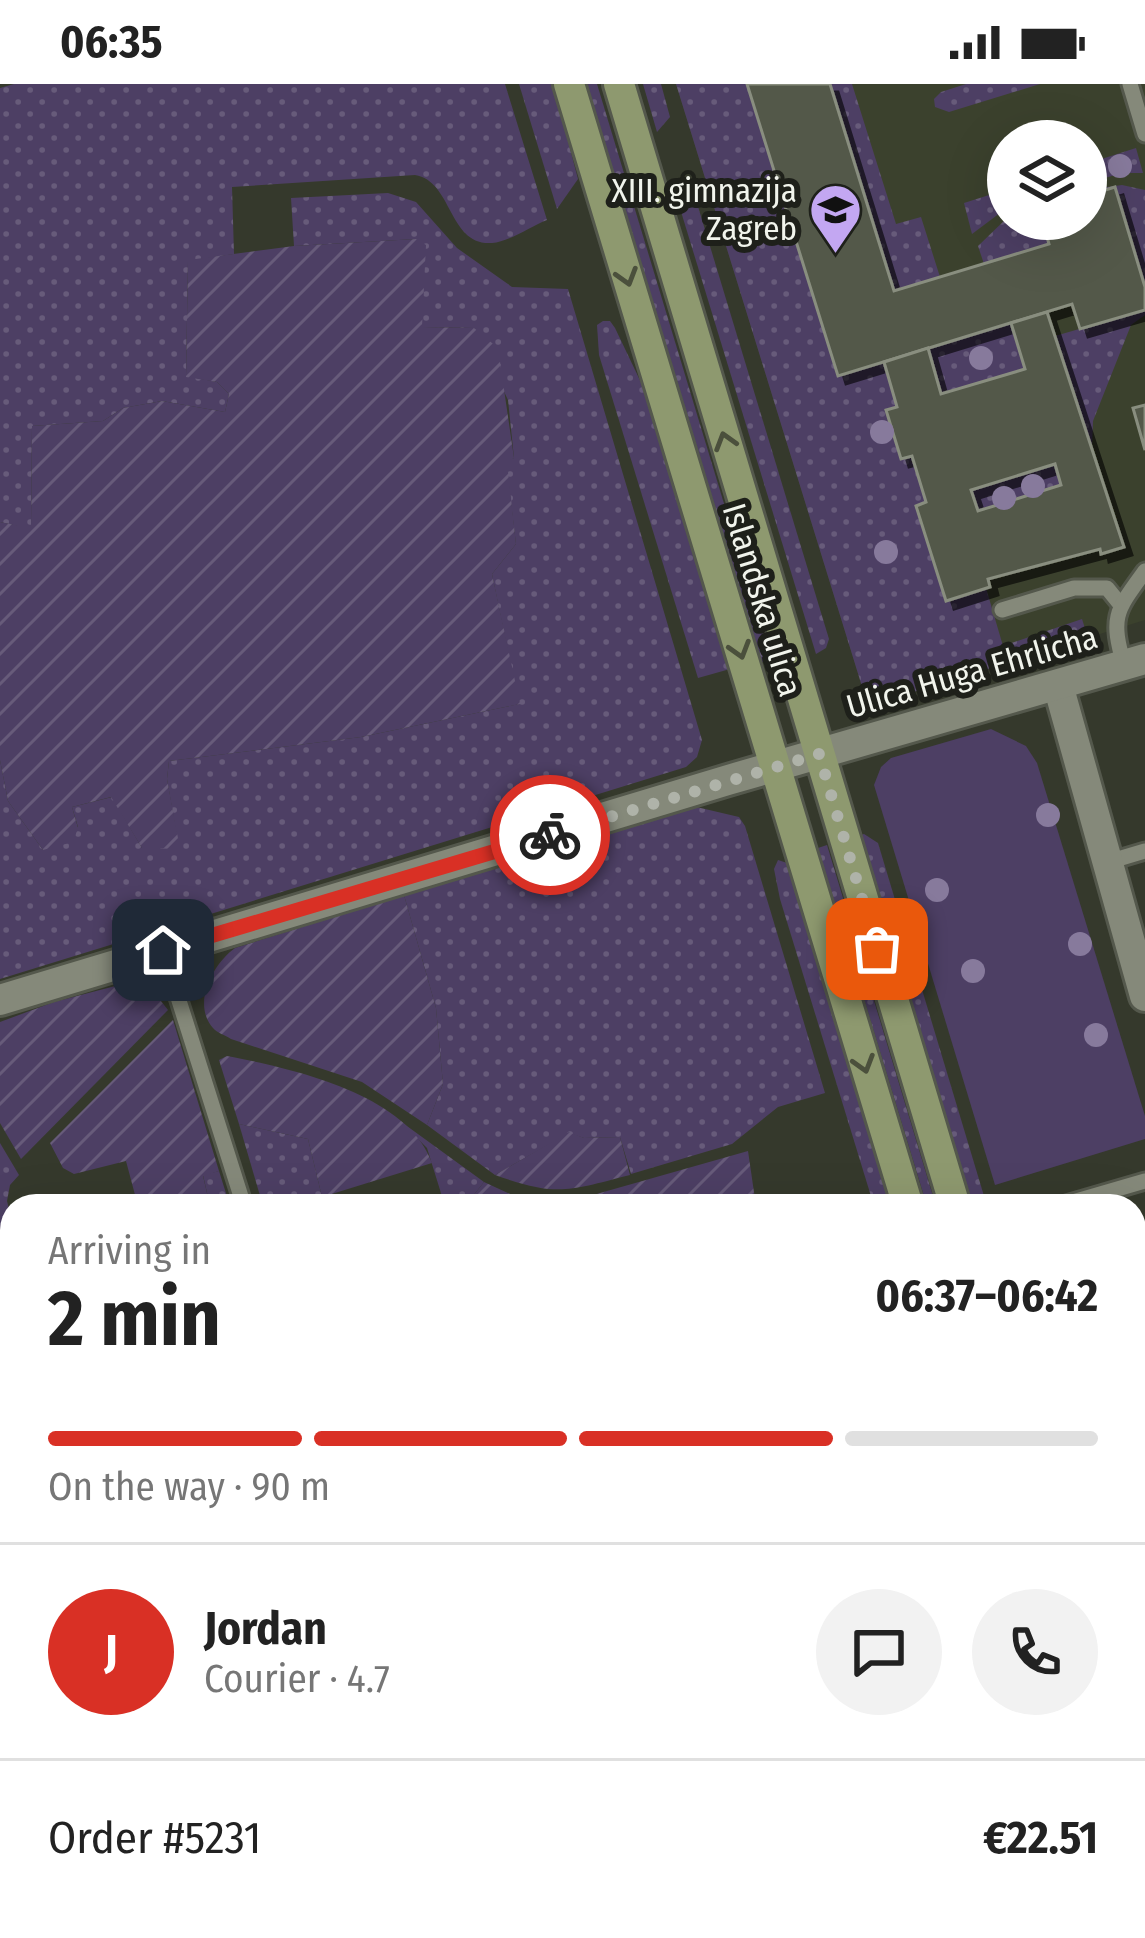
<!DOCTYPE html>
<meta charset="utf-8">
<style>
:root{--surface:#fff;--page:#f2f2f2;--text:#222;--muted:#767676;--line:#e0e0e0;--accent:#d93025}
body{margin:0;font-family:"Fira Sans Condensed",sans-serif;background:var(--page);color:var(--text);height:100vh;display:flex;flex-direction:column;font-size:45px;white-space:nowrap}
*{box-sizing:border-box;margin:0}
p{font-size:39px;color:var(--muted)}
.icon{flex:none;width:66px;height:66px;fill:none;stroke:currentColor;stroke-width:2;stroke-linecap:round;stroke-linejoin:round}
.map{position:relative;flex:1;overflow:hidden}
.sheet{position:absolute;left:0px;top:1110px;width:1146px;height:744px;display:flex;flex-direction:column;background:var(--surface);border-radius:36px 36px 0 0;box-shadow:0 12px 48px #0002}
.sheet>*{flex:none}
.fabs{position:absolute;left:987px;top:36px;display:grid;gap:24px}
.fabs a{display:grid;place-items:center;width:120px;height:120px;border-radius:50%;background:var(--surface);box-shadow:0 12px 48px #0002;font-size:60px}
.pin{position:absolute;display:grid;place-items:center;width:102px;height:102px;color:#fff;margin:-51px;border-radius:24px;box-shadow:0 6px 18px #0006}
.courier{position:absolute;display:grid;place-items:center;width:120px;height:120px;margin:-60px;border:9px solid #d93025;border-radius:50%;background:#fff;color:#222;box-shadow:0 3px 15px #0007}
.headline em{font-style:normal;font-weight:700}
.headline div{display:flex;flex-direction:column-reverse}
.headline{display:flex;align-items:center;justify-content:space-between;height:204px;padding:0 48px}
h1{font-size:78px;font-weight:700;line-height:90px}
.bar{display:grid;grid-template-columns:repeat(4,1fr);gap:18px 12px;align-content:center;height:144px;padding:0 48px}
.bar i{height:15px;border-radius:9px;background:var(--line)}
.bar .selected{background:var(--accent)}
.bar p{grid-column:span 4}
.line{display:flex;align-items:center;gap:30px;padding:0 48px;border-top:3px solid var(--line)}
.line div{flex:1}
.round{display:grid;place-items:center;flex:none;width:126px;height:126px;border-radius:63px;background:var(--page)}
.status{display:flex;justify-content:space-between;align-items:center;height:84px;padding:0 60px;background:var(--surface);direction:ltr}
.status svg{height:33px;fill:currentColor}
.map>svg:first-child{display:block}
.built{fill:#3b412d;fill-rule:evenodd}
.grass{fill:url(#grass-dots)}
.park{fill:#4d3f64}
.garden{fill:url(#garden-furrows)}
.building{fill:#53584a;stroke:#898e7f;stroke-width:3;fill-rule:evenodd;filter:url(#shadow)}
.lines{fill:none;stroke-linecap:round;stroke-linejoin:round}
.lane-casing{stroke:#54584c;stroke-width:21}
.street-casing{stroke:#54584c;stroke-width:36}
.secondary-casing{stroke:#54584c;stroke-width:36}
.lane{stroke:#85897a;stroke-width:15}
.street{stroke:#85897a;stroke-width:30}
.secondary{stroke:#8e996f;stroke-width:30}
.tree{fill:#877a9c}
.oneway{stroke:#4b503c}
.done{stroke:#afb3a9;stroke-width:12;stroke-dasharray:0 21.6}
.route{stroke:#d93025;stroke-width:15}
.labels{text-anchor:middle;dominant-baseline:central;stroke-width:12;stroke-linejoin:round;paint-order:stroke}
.poi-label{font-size:33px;fill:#f1f4ec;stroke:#1e201a;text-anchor:end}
.street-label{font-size:33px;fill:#f1f4ec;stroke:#1e201a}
</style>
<div class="status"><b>06:35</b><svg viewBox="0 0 49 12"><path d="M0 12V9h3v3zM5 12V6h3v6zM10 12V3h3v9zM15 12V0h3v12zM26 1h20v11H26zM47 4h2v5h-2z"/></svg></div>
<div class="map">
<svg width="1145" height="1854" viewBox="0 0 1145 1854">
<defs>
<pattern id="grass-dots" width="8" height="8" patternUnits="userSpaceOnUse" patternTransform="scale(3)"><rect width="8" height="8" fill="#4d3f64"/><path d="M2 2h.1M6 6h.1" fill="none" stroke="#675b7a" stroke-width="1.8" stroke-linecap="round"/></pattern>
<pattern id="garden-furrows" width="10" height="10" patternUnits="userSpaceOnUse" patternTransform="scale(3)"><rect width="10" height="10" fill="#4d3f64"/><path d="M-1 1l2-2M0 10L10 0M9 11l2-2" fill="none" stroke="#675b7a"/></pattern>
<filter id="shadow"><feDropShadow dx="8" dy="8" stdDeviation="0" flood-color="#0009"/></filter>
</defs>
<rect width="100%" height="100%" fill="#35392c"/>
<!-- built -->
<path class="built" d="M676 0H1145V536L865 623 864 609ZM1008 57H1086V135H1008Z"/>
<!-- grass -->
<g class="grass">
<path d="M14 0H505L547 136C531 142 509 158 492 159 448 162 453 97 415 91L232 103 234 170 188 177 186 292 217 298 229 310 225 328 162 317 123 324 103 337 32 342 31 445 0 438V4Z"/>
<polygon points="519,0 553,0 578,95 557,125"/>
<polygon points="587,0 597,0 771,575 762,578"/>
<polygon points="643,0 661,0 670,33 657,48"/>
<polygon points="676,0 747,0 838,291 884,278 897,323 886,327 901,374 912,372 926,418 917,422 986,504 1003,562 1082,535 1088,554 865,623 864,609"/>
<polygon points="830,0 852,0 896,140 921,133 940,193 894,207"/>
<polygon points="966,0 1040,0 949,28 935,23 934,15 941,8"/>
<polygon points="1136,64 1143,89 1123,89 1086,99 1086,80"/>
<polygon points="1122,101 1145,106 1145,203 1115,104 1086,112 1086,106"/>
<polygon points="1008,105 1008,123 972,150 964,119"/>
<polygon points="388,109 416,118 457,164 512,203 568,205 702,656 697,673 686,683 0,895 0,676 8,717 43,766 78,743 72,723 112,713 142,764 179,764 167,695 169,677 361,653 519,620 492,490 516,460 506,377 514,374 508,316 474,244 422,243 416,155 294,162 291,114"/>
<polygon points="696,116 829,555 826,564 816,570 679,121"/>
<polygon points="1008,133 1042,135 1049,160 984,180 978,162"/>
<polygon points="1145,226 1145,231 1131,241 1093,337 1092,364 1055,252"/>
<polygon points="603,237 610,237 615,244 647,311 730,585 698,594 599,271 597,241"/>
<polygon points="1011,239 1025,285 941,310 928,264"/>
<polygon points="1055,380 1061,401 978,427 971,406"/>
<polygon points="688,721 739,733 745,742 825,1009 778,1023 732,1060 631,1090 620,1053 584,1054 569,1049 495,1091 427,1041 443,1000 436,924 404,811"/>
<polygon points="864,750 878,759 987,1122 969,1122 857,752"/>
<polygon points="827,761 936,1122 927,1122 818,764"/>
<polygon points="778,776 790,780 893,1122 874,1122 780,815 774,785"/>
<polygon points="400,1037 484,1098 465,1122 445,1122 427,1064"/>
<polygon points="239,1040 308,1055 322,1113 293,1122 263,1122"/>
<polygon points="0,1059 19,1091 10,1101 7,1117 12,1137 12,1208 0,1212"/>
<polygon points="219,1087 230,1122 210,1122 203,1091"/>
<polygon points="0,1214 12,1253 12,1842 194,1842 198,1854 0,1854"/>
<polygon points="253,1842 376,1842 378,1854 213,1854"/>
</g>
<!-- park -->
<polygon class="park" points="991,645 1026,662 1037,679 1145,1032 1145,1055 995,1101 874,701 881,683 891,674"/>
<!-- garden -->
<g class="garden">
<polygon points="416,155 426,161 422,243 474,244 498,264 514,374 507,378 516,460 492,490 520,620 361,653 169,677 167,695 180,765 142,764 111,713 72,723 78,744 73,758 43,766 8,717 0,676 0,438 31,444 32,342 103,337 123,324 162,317 225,328 229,310 217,298 186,293 188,176 294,162"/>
<path d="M404 811 436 924 443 1000 427 1041 362 998 231 955C225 951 217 949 213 944 191 919 214 879 235 864Z"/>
<polygon points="123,900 157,912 168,926 21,1075 0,1039 0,938 54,918"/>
<polygon points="173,936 219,1087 203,1092 210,1122 138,1122 126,1077 74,1090 63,1084 50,1059"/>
<path d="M227 972C291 984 408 1010 432 1079L322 1113 308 1055 239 1040 219 976Z"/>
<path d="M569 1048 584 1054 620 1053 630 1091C567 1107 558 1113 495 1091Z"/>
<polygon points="748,1067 756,1122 588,1122 586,1113"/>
<polygon points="484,1098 525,1117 555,1122 465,1122"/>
<polygon points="539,1842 663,1842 540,1854"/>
<polygon points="896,1842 1109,1842 1113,1854 887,1854"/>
</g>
<!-- building -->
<g class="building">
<polygon points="747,0 830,0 894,207 1049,160 1042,135 1086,135 1086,112 1115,103 1145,203 1145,226 1080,245 1072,220 838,292"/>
<path d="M1047 228 1124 463 1101 470 1100 465 988 495 990 503 946 517 916 422 926 418 912 372 901 375 886 326 897 323 884 278 928 264 941 310 1025 285 1011 239ZM1055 380 1061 401 978 427 971 406Z"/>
<polygon points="1145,321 1145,366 1133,324"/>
<polygon points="1145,1231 1145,1345 1138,1345 1134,1344 1134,1232"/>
<polygon points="1145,1386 1145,1424 1137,1426 1134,1390"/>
</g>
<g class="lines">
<defs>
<g id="lane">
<polyline points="1130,0 1145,50"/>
<polyline points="1002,526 1074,504 1107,504 1120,520"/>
<path d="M1124 581C1110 532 1116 527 1145 487"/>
<polyline points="1108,778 1145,767"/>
<polyline points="163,866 244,1122"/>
<polyline points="1059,1122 1145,1097"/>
</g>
<g id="street">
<polyline points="1058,601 1145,912"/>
<polyline points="0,916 728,696 1145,575"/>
<polyline points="682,1854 798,1842"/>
</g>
<g id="secondary">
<polyline points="569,0 908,1122"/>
<polyline points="619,0 955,1122"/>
<polyline points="1134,1676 1145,1697"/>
<polyline points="1134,1773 1145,1796"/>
</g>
</defs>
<!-- lane casing -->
<use href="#lane" class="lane-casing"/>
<!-- street casing -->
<use href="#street" class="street-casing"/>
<!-- secondary casing -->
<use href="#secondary" class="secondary-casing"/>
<!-- lane -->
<use href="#lane" class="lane"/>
<!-- street -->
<use href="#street" class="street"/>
<!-- secondary -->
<use href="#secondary" class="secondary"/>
</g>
<!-- trees -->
<g class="tree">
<circle cx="1120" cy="82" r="12"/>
<circle cx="981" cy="274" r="12"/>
<circle cx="882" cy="348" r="12"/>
<circle cx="1033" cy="402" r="12"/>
<circle cx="1004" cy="414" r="12"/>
<circle cx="886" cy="468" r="12"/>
<circle cx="1048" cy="731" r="12"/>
<circle cx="937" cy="806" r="12"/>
<circle cx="1080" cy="860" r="12"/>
<circle cx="973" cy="887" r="12"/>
<circle cx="1096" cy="951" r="12"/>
</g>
<!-- one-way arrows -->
<defs><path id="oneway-chevron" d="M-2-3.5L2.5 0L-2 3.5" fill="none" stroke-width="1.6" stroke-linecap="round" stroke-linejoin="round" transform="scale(3)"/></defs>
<g class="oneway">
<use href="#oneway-chevron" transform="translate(627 193) rotate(73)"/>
<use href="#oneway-chevron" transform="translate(725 357) rotate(-107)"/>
<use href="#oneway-chevron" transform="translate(740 566) rotate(73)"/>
<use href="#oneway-chevron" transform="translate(864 980) rotate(73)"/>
</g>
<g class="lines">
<!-- done -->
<polyline class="done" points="550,751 819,670 877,865"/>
<!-- route -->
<polyline class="route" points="163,866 550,751"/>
</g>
<!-- icons -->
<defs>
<symbol id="school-pin" viewBox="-11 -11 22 30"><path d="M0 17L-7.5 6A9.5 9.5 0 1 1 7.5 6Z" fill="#c3a7f2" stroke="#1e201a"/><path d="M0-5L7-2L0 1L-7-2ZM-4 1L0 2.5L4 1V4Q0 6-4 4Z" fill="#111"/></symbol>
</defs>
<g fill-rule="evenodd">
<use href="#school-pin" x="806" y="96" width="59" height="81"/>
</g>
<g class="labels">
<!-- poi labels -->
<g class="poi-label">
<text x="797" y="107">XIII. gimnazija<tspan x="797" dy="38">Zagreb</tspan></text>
</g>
<!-- street labels -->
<g class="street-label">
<text transform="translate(762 516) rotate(73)">Islandska ulica</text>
<text transform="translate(972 588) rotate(-16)">Ulica Huga Ehrlicha</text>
</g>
</g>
</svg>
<div class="fabs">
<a><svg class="icon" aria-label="layers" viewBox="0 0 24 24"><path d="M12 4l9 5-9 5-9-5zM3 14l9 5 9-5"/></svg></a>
</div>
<div class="pin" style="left:877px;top:865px;background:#ea580c"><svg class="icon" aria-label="bag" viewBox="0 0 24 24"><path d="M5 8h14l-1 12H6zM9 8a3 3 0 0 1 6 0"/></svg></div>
<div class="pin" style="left:163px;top:866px;background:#1f2937"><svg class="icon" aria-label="home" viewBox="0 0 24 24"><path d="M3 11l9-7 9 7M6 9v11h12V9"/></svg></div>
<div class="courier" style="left:550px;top:751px"><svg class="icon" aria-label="bike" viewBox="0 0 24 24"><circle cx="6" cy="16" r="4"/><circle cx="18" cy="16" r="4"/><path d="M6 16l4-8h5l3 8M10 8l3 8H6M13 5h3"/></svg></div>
<section class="sheet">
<div class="headline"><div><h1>2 min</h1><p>Arriving in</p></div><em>06:37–06:42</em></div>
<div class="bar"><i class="selected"></i><i class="selected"></i><i class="selected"></i><i></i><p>On the way · 90 m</p></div>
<div class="line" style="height:216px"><b class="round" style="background:var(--accent);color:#fff">J</b><div><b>Jordan</b><p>Courier · 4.7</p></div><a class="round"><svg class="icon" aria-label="chat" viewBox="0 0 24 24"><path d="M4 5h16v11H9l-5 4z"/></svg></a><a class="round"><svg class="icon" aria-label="phone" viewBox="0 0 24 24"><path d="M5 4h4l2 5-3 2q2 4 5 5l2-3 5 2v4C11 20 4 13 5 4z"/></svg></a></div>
<div class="line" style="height:156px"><div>Order #5231</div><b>€22.51</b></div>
</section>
</div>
